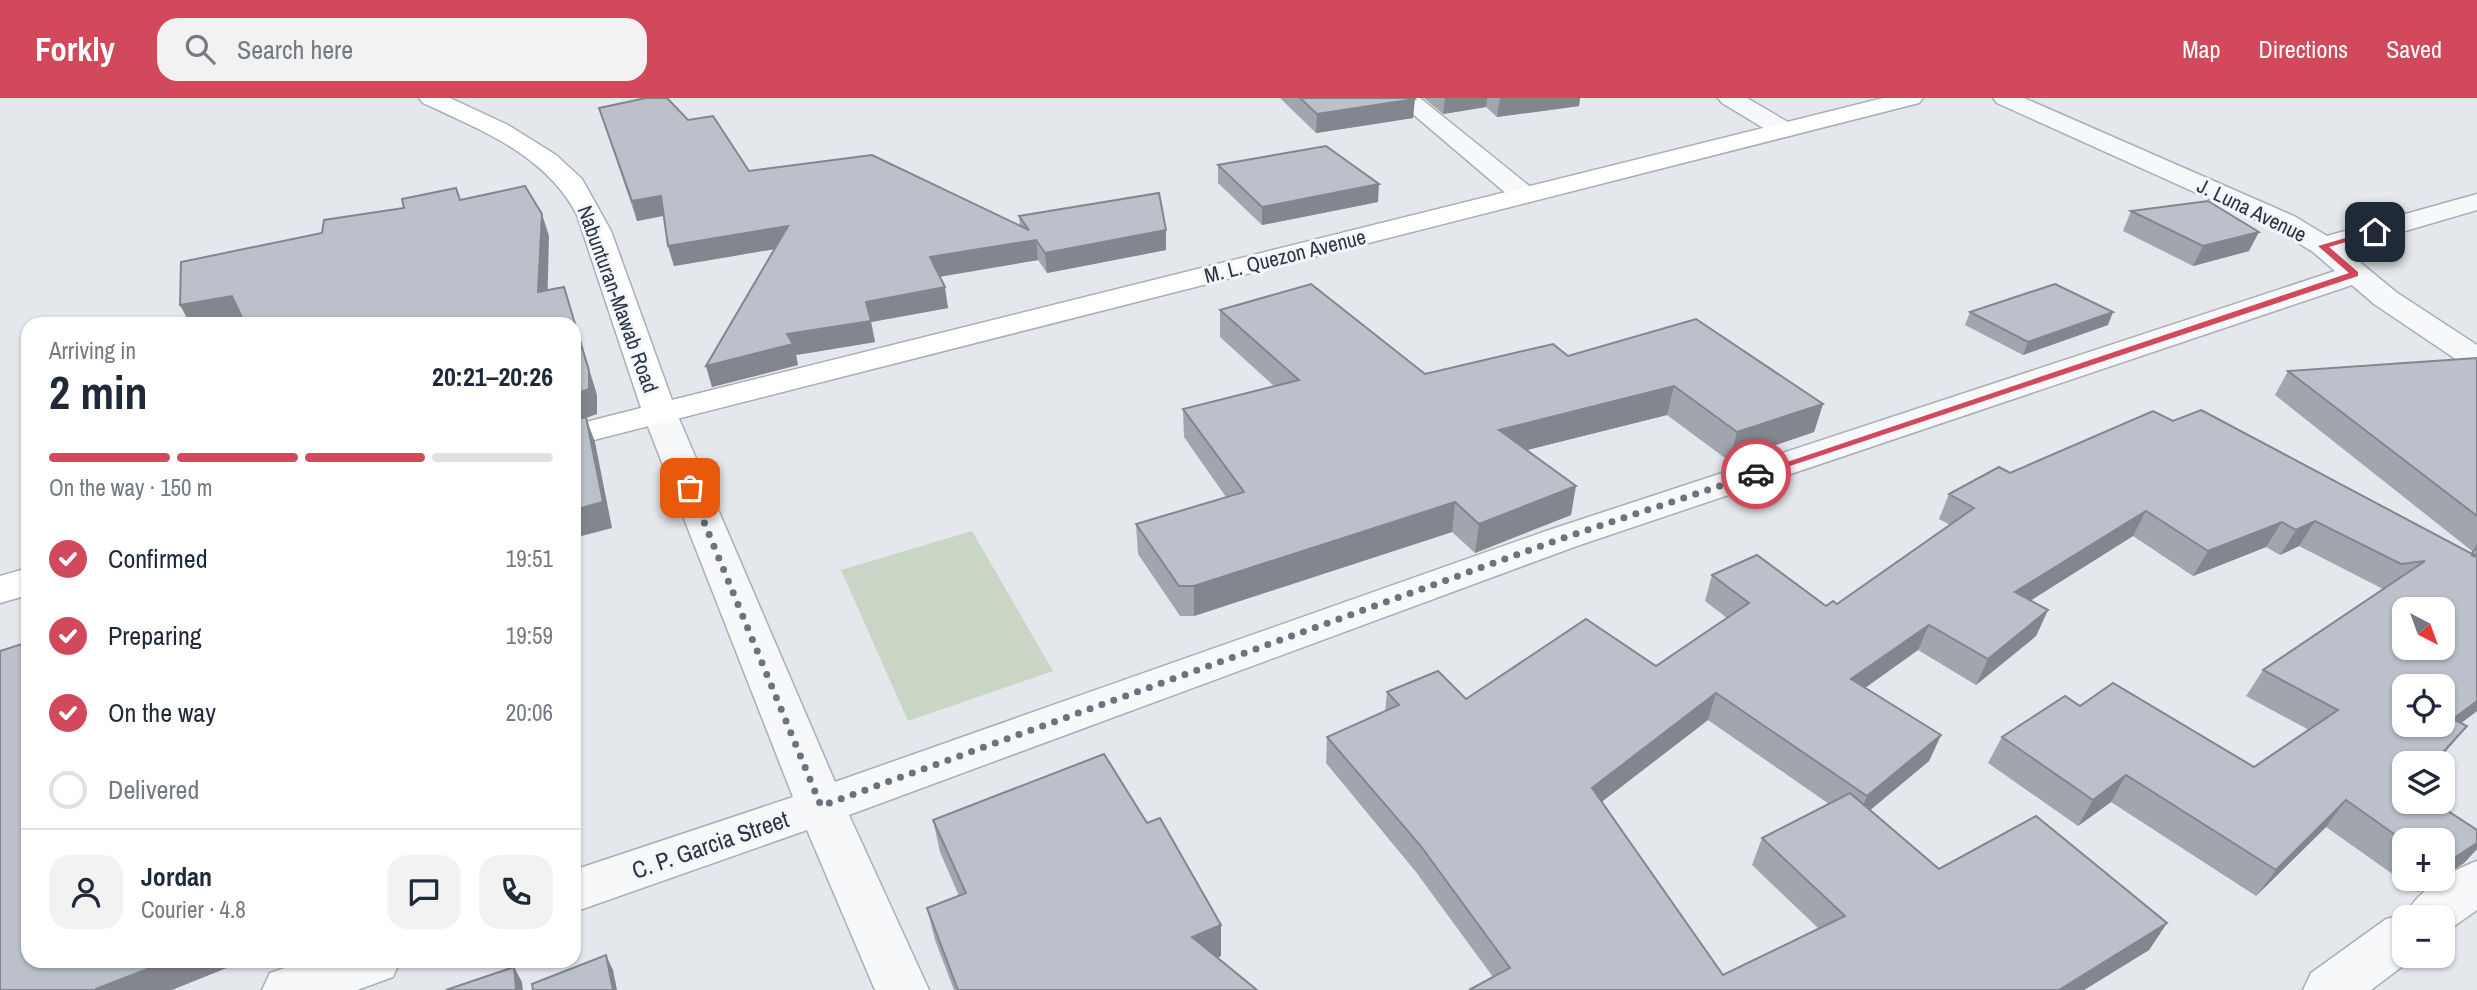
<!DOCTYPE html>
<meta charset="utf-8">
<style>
:root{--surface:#fff;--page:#f2f2f3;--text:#1f2937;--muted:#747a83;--line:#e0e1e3;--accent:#d1495b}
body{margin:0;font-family:"Archivo Narrow",sans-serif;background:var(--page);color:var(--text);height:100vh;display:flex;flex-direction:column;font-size:26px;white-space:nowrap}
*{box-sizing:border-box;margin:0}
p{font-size:23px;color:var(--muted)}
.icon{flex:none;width:38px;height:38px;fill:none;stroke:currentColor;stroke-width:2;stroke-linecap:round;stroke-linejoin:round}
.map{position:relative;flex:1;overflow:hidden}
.panel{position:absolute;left:21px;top:219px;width:560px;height:651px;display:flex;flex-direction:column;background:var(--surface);border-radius:21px;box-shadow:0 2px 5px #0004}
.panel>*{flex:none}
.needle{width:46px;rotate:139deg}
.tools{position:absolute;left:2392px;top:499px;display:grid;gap:14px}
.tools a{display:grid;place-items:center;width:63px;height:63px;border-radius:14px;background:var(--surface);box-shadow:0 2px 5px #0004;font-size:35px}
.pin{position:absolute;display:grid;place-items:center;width:60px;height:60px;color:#fff;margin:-30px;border-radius:14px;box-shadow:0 4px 10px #0006}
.courier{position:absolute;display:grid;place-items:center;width:70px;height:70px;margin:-35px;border:5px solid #d1495b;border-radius:50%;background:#fff;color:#222;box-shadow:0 2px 9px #0007}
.summary em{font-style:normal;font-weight:700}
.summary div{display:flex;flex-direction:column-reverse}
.summary{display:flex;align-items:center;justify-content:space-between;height:119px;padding:0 28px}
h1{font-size:46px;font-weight:700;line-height:52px}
.bar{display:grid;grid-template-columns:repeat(4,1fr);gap:10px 7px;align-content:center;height:84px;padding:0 28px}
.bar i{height:9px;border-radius:5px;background:var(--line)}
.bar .selected{background:var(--accent)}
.bar p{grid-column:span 4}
.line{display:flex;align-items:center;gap:18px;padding:0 28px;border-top:2px solid var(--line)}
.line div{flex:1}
.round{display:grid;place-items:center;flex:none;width:74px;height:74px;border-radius:21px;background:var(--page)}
ol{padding:0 28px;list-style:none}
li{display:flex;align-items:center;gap:21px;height:77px}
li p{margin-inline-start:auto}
li .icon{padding:7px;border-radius:50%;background:var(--accent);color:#fff;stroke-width:4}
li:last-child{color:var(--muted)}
li i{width:38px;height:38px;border:4px solid var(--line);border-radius:50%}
header{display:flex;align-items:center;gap:42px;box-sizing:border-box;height:98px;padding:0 35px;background:var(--accent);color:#fff}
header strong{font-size:33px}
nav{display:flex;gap:38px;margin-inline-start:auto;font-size:24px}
.search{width:490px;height:63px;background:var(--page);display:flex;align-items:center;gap:18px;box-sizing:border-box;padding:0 24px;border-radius:21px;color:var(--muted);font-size:26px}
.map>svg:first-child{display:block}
.green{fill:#c9d6c5}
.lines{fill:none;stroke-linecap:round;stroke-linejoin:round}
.minor-casing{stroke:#a9aeb7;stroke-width:3}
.secondary-casing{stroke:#a9aeb7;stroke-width:3}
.minor{fill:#f7f8fa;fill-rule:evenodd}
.secondary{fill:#fff;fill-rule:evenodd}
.wall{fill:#a1a5ae;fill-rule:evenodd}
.shaded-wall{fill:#83868d}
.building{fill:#bbc0ca;stroke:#83868d;stroke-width:2;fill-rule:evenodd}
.route{fill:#d1495b}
.done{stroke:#6c737f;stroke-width:7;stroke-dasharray:0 12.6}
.labels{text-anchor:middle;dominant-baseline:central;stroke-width:6;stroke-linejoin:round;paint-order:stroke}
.far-street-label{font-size:21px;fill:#2b3445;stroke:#f4f6f9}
.street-label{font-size:24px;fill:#2b3445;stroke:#f4f6f9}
</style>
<header>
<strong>Forkly</strong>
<div class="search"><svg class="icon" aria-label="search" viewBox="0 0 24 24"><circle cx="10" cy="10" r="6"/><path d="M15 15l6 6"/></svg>Search here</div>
<nav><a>Map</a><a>Directions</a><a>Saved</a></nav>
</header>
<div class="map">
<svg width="2477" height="892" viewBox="0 0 2477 892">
<rect width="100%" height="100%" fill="#e4e7ec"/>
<!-- green -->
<polygon class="green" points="972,433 1053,573 908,623 841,472"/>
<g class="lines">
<defs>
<g id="minor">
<polygon points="1394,0 1420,0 1533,91 1537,97 1533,103 1524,105 1515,103"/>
<polygon points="1718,0 1747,0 1793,27 1796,32 1793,37 1784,39 1775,37 1722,5"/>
<polygon points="1993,0 2024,0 2294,118 2327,138 2477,96 2477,112 2344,151 2396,194 2477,247 2477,271 2466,268 2374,206 2352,187 1577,448 849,717 929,892 875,892 807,732 574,814 574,772 793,699 643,316 648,309 660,306 672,309 677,316 835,684 1549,432 2335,173 2313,154 2274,130 1997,5"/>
<path d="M2477 763V812L2443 836V819H2404V858H2416L2371 892H2303L2311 875 2386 821 2406 816C2418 792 2452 772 2477 763Z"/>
<polygon points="306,863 400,863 393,879 357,892 262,892 270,875"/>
</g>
<g id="secondary">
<path d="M419 0H450L508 27 556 57 582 81 611 133 672 302 1883 0H1923L1919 5 574 347V327L641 310 577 117C546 57 481 32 423 5Z"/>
<polygon points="28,470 28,497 0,505 0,478"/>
</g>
</defs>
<!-- minor casing -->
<use href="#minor" class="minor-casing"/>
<!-- secondary casing -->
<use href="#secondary" class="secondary-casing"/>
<!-- minor -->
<use href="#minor" class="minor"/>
<!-- secondary -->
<use href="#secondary" class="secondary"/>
</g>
<!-- wall -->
<g class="wall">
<polygon points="1280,0 1414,0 1413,20 1316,35"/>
<polygon points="1424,0 1580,0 1579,8 1497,19 1486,9 1443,16"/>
<polygon points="599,10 688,22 749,73 1020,128 1019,118 1166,152 1047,175 1038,162 940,178 948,210 871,224 875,244 796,257 798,267 712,289 706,268 775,151 674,168 668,148 664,118 637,123"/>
<polygon points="1218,67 1378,104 1262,127 1218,85"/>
<polygon points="2131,113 2249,153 2193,168 2123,133"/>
<polygon points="1220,212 1425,276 1568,258 1823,306 1814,334 1729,363 1667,317 1527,352 1571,417 1475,455 1452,434 1194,518 1180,518 1138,456 1136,426 1226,399 1184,339 1183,311 1274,288 1220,239"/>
<polygon points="1970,214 2108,227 2023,257 1965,227"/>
<path d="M2477 260V613L2461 625 2467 628 2436 665H2404V704H2434L2477 732V751L2464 765 2443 779V742H2404V780H2440L2418 794 2326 729 2256 798 2111 704 2078 728 1988 665 2002 639 2065 598 2080 608 2113 585 2254 669 2309 632 2246 598 2263 572 2383 491 2299 448 2280 457 2266 449 2193 478 2133 438 2030 502 2048 512 2036 538 1976 587 1918 552 1865 590 1941 637 1929 663 1870 712 1939 771 2036 718 2167 825 2149 852 2084 892H1469L1493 879 1416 774 1326 665 1327 639 1385 614 1387 594 1438 573 1466 601 1586 521 1656 568 1727 520 1705 503 1712 477 1757 457 1826 508 1833 503 1837 506 1950 427 1939 421 1949 396 1999 369 2010 375 2153 313 2173 323 2201 312 2471 455 2472 453 2275 297 2288 273ZM2404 511H2443V550H2404ZM2404 588H2443V626H2404ZM1708 622 1829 706 1762 740 1752 767 1819 831 1723 877 1602 703Z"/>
<polygon points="933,722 1147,725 1221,858 1217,860 1257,892 954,892 935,842 927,810 959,798 940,754"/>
</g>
<!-- shaded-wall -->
<g class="shaded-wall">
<polygon points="1445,0 1487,0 1486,9 1443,16"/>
<polygon points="1500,0 1580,0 1579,8 1497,19"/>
<polygon points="1415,1 1413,20 1316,35 1317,16"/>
<polygon points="1379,86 1378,104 1262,127 1262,109"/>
<polygon points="661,98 666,117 637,123 632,103"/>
<polygon points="542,116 549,138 547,217 538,194"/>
<polygon points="788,128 793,148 674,168 668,148"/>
<polygon points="1166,132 1166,152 1047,175 1045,155"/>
<polygon points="2259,134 2249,153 2193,168 2203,148"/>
<polygon points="1036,142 1038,162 933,180 930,159"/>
<polygon points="564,189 597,297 597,316 586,320 595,344 612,430 574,440 574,297"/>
<polygon points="945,189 948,210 871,224 875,244 796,257 798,267 712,289 706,268 866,204"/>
<polygon points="232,198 244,222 221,226 190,226 180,207"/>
<polygon points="2113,214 2108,227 2023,257 2028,244"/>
<polygon points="1674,288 1667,317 1495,360 1499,332"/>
<polygon points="1823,306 1814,334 1729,363 1737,334"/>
<polygon points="1576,388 1571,417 1475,455 1479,426"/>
<polygon points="1455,404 1452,434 1194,518 1194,488"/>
<polygon points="2146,413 2133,438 2003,520 2015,494"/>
<polygon points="2315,423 2299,448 2280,457 2296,432"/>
<polygon points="2282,424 2266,449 2193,478 2208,453"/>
<polygon points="2048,512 2036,538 1976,587 1988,561"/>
<polygon points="1929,527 1918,552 1841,607 1851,581"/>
<polygon points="1716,595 1708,622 1586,716 1592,690"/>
<polygon points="2477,603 2477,613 2432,647 2453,621"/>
<polygon points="2467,628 2436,665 2427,665"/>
<polygon points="1941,637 1929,663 1856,724 1867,698"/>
<polygon points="2126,677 2111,704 2078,728 2093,702"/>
<polygon points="2346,702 2326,729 2256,798 2276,772"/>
<polygon points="2477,745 2477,751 2464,765 2443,779 2443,767"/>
<polygon points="2430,780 2440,780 2418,794"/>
<polygon points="2167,825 2149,852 2084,892 2059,892"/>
<polygon points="1221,827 1221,858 1193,870 1192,839"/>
<polygon points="606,857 613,872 617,892 613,892"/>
<polygon points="168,863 244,863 172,892 96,892 96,891"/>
<polygon points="514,869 522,884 523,892 516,892"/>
</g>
<!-- building -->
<g class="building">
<polygon points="646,0 667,0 688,22 713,18 749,73 872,57 1029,132 1019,118 1159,95 1166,132 1045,155 1036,142 930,159 945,189 866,204 871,223 787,236 793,246 706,268 788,128 668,148 661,98 632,103 599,10"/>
<polygon points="1300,0 1414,0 1415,1 1317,16"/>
<polygon points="1326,48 1379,86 1262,109 1218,67"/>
<polygon points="525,88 542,116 538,194 564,189 589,273 589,291 574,297 574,226 245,226 232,198 180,207 181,164 322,135 324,122 404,110 402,101 456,90 460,102"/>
<polygon points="2208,103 2259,134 2203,148 2131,113"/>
<polygon points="1311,186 1425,276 1553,246 1568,258 1696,221 1823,306 1737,334 1674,288 1499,332 1576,388 1479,426 1455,404 1194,488 1179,488 1136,426 1244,394 1183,311 1299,282 1220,212"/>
<polygon points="2055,186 2113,214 2028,244 1970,214"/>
<polygon points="2477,260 2477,418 2288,273"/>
<path d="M2201 312 2472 456 2477 448V456L2471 457 2477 459V603L2453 621 2467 628 2445 652 2427 665H2404V682L2403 683 2404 684V704H2434L2477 732V745L2443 767V742L2404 743 2346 702 2276 772 2126 677 2093 702 2002 639 2065 598 2080 608 2113 585 2254 669 2338 612 2263 572 2425 463 2401 466 2315 423 2296 432 2282 424 2208 453 2146 413 2015 494 2048 512 1988 561 1929 527 1851 581 1941 637 1867 698 1716 595 1592 690 1723 877 1845 818 1762 740 1850 695 1939 771 2036 718 2167 825 2059 892H1469L1510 870 1420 747 1327 639 1399 607 1387 594 1438 573 1466 601 1586 521 1656 568 1749 505 1712 477 1757 457 1826 508 1833 503 1837 506 1974 410 1949 396 1999 369 2010 375 2153 313 2173 323ZM2404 511H2443V550H2404ZM2404 588H2443V626H2404Z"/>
<polygon points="586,319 603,404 574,412 574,322"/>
<polygon points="28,544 28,863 168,863 96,891 96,892 0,892 0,553"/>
<polygon points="1104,656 1147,725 1160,720 1221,827 1192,839 1257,892 958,892 927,810 966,795 933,722"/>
<polygon points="606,857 613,892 533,892 532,886"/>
<polygon points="514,869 516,892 446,892"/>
</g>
<!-- route -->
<polygon class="route" points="2373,132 2380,134 2329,149 2358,174 2358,178 1760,378 1751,376 2349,175 2318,148"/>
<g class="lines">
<!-- done -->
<polyline class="done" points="690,390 821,708 1563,440 1756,376"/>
</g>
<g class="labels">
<!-- far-street labels -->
<g class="far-street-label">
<text transform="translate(2252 112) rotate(26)">J. Luna Avenue</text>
<text transform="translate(1285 158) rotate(-14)">M. L. Quezon Avenue</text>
<text transform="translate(618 201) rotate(70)">Nabunturan-Mawab Road</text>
</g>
<!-- street labels -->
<g class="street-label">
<text transform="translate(710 746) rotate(-19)">C. P. Garcia Street</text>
</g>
</g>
</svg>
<div class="tools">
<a><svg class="needle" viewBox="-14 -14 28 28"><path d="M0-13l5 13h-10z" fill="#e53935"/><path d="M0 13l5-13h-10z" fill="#747a83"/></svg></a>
<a><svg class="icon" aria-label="locate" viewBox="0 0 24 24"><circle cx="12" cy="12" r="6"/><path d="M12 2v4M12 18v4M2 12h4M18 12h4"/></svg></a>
<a><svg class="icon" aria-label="layers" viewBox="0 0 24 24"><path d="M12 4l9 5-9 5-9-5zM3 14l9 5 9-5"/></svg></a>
<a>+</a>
<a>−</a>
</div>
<div class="pin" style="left:690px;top:390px;background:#ea580c"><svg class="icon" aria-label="bag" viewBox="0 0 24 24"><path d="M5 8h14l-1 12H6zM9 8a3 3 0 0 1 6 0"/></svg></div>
<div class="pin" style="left:2375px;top:134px;background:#1f2937"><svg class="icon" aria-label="home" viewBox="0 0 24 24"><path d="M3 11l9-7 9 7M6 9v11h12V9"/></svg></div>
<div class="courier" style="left:1756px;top:376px"><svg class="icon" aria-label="car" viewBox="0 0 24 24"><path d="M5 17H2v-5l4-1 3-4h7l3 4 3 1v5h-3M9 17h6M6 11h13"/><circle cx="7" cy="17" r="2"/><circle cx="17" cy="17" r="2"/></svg></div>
<section class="panel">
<div class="summary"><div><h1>2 min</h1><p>Arriving in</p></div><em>20:21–20:26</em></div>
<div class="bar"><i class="selected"></i><i class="selected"></i><i class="selected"></i><i></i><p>On the way · 150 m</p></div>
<ol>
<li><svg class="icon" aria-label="check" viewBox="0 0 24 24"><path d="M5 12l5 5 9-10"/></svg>Confirmed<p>19:51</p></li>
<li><svg class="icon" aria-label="check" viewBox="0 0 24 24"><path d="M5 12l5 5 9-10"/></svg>Preparing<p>19:59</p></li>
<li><svg class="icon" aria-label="check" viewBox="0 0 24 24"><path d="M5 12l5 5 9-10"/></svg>On the way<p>20:06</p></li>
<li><i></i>Delivered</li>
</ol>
<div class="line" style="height:126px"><a class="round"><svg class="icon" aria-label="person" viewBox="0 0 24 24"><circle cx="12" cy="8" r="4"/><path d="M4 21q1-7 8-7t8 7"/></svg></a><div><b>Jordan</b><p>Courier · 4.8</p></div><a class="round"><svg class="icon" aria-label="chat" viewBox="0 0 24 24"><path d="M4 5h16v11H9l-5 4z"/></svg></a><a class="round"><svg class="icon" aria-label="phone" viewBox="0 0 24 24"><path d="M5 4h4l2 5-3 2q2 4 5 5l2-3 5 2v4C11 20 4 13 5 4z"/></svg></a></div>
</section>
</div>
